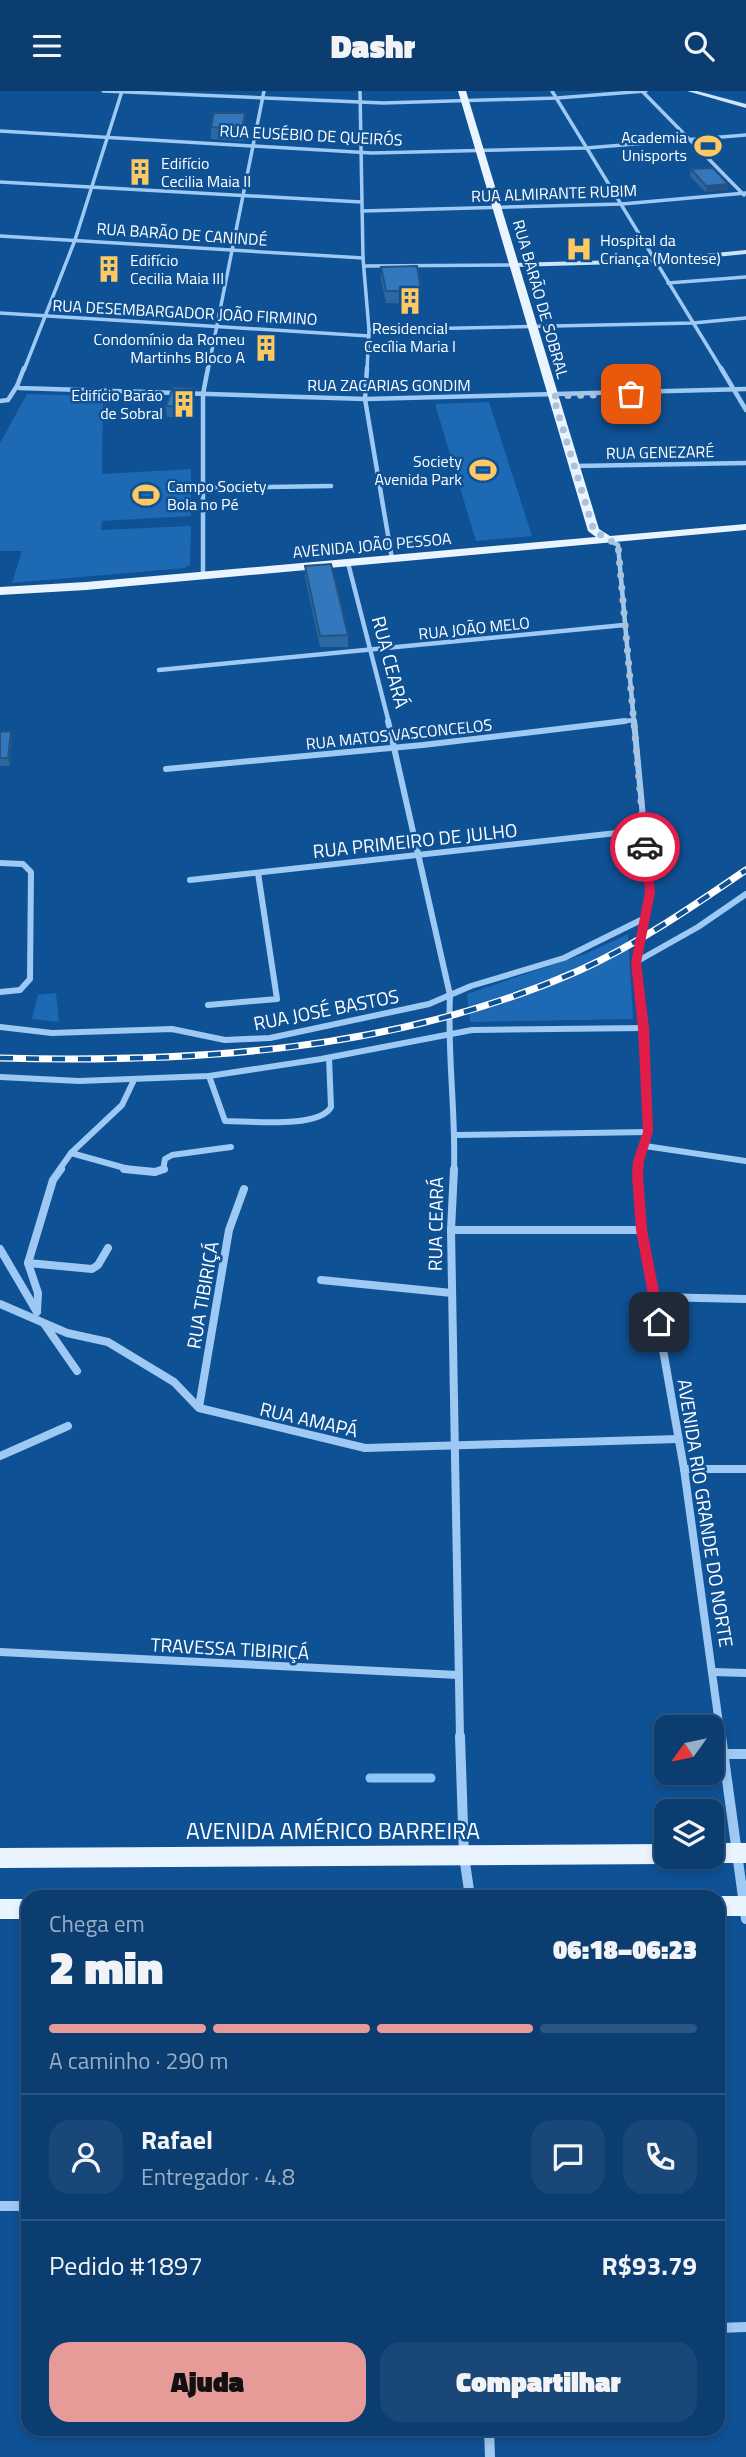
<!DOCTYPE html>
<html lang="pt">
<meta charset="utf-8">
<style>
:root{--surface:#0b3d70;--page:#194878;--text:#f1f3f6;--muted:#9aaec3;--line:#2b5683;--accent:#e69b98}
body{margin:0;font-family:"Titillium Web",sans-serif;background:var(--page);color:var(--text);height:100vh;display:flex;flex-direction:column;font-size:26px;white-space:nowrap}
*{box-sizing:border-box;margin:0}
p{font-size:23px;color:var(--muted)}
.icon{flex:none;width:38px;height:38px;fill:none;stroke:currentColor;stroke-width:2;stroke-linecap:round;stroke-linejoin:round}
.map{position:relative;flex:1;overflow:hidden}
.drawer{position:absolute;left:21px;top:1799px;width:704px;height:546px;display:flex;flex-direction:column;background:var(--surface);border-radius:21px;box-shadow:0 4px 10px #0003,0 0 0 2px var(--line)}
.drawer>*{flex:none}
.needle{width:46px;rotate:237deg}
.controls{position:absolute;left:654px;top:1624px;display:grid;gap:14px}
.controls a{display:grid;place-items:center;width:70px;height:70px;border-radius:14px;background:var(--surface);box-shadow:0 4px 10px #0003,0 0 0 2px var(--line);font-size:35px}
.pin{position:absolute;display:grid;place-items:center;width:60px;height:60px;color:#fff;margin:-30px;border-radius:14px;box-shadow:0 4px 10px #0006}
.courier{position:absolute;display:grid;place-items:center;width:70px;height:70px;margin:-35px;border:5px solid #e11d48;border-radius:50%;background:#fff;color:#222;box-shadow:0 2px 9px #0007}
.headline em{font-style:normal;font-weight:800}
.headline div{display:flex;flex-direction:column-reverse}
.headline{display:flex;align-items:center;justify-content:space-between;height:119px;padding:0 28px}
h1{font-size:46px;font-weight:800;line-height:52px}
.bar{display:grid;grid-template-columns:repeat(4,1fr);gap:10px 7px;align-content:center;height:84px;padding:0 28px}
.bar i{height:9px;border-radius:5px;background:var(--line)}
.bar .current{background:var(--accent)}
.bar p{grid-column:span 4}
.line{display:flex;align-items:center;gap:18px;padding:0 28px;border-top:2px solid var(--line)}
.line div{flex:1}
.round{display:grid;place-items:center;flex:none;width:74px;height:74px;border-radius:21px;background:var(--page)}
.action{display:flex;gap:14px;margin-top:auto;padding:14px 28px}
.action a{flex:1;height:80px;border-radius:21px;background:var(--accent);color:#111;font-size:28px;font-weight:800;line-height:80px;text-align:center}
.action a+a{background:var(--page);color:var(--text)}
header{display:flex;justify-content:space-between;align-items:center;height:91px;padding:0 28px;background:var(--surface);font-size:32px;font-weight:800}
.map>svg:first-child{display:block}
.green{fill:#1d69b3}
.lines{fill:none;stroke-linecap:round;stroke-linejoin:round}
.stream{stroke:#8ec5f8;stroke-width:9}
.minor-far4{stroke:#9dc9f4;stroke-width:3.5}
.minor-far3{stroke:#9dc9f4;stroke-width:4.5}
.minor-far2{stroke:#9dc9f4;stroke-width:6}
.minor-far1{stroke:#9dc9f4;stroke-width:8}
.minor{stroke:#9dc9f4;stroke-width:10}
.secondary{fill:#cde5fd;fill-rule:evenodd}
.primary{fill:#eaf4ff;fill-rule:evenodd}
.rail-casing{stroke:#fff;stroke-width:7}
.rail{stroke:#0f5195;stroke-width:4.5;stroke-dasharray:13;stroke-linecap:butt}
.wall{fill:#2c67a2}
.shaded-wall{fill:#245484}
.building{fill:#3378bc;stroke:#245484;stroke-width:2}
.route{fill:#e11d48}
.done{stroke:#abc2da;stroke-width:7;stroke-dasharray:0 12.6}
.labels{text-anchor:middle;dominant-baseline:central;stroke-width:5;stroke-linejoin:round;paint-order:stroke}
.far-street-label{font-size:16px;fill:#fff;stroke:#0f5195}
.far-poi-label{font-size:16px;fill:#fff;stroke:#0f5195;text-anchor:end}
.street-label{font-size:19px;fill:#fff;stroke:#0f5195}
.near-street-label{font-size:23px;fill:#fff;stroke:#0f5195}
</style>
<header><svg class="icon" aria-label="menu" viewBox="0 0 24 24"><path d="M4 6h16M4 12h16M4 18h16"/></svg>Dashr<svg class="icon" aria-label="search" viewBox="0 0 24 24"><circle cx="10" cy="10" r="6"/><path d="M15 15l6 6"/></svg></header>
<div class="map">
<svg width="746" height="2366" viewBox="0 0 746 2366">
<rect width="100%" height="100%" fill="#0f5195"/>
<!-- green -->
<g class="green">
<polygon points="27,303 103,305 102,383 191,378 191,425 102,430 101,439 191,435 190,474 184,477 12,492 22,460 0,460 0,352"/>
<polygon points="489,311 532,445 476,450 435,313"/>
<polygon points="628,843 633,928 470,931 467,903 585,863"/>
<polygon points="56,902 59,931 32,928 38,904"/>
</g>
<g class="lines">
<!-- stream -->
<polyline class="stream" points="370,1687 431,1687"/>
<!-- minor-far4 -->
<g class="minor-far4">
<polyline points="103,0 383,12 557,7 646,0"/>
<polyline points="360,0 363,167 369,239 367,279"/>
<polyline points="552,0 722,279"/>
<polyline points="642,0 744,104"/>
<polyline points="0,40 372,62 586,57 746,44"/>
<polyline points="0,91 361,111"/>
<polyline points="362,120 622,113 746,102"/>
<polyline points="0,145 363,167"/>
<polyline points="364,175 514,174"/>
<polyline points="668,192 746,186"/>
<polyline points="0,222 369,245"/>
<polyline points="369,239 693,232 746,227"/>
<polyline points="24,279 75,149 122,0"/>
<polyline points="208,279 264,0"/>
</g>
<!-- minor-far3 -->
<g class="minor-far3">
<polyline points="24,277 17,295 19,297 365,308 746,298"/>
<polyline points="367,277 365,308 392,468"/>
<polyline points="721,277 746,319"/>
<polyline points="0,310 8,309 17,295"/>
<polyline points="575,375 746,372"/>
<polyline points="204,397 331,395"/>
<polyline points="607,448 618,454 634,632"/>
<polyline points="348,472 389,632"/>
<polyline points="203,484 203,303 208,277"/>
<polyline points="159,579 624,534"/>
<polyline points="610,632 634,629"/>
</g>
<!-- minor-far2 -->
<g class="minor-far2">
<path d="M388 630 450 904C447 963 456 1021 454 1079"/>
<polyline points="634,630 650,801 636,871 644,937 648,1041 637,1079"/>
<polyline points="166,678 423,654 625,630"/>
<polyline points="0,772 23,773 31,781 30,888 20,899 0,901"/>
<polyline points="190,789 644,739"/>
<polyline points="636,871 698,836 746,803"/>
<polyline points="208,914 277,908 258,782"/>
<polyline points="0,936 52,942 172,938 225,949 270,947 429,913 471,895 564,867 643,828"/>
<path d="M209 985 225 1030C248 1030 319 1038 331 1016L329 967"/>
<polyline points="0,986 79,990 209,985 321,968 472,939 644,937"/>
<polyline points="455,1044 648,1041"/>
<polyline points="645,1055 746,1070"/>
<polyline points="71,1062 132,1079"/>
<polyline points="59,1079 71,1062 122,1014 134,989"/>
<polyline points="163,1079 165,1068 172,1064 231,1056"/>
</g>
<!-- minor-far1 -->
<g class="minor-far1">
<polyline points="124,1078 155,1081 164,1078"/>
<polyline points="454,1078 451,1139 460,1647"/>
<polyline points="637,1078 642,1139 684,1378 721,1647"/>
<polyline points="451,1139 642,1139"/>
<polyline points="0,1158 37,1221"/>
<polyline points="28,1172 92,1178 98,1174 108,1157"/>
<polyline points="321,1189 452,1202"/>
<polyline points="654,1206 746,1208"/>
<polyline points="0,1213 67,1242 108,1251 174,1291 199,1317 365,1357 678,1348"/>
<polyline points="37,1220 38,1202 28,1172 53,1089 61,1078"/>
<polyline points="45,1234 77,1280"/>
<polyline points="199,1316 229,1139 244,1098"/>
<polyline points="0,1365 68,1335"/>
<polyline points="684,1378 746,1378"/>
<polyline points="0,1561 458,1584"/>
<polyline points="713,1581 746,1582"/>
</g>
<!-- minor -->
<g class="minor">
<polyline points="460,1645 464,1765 470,1806"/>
<polyline points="721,1645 746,1828"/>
<polyline points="724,1663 746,1663"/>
<polyline points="0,2115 28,2115"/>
<polyline points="718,2237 746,2236"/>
<polyline points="489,2338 490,2366"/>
</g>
<!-- secondary -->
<g class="secondary">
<polygon points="687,0 697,0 746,13 746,17"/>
<polygon points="746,159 746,163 654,172 514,176 510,174 514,172 654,168"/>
</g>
<!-- primary -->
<g class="primary">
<polygon points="458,0 466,0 599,438 610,445 746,433 746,439 86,499 0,504 0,496 86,491 596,446 588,440"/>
<polygon points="712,1752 746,1752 746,1772 712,1772 704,1769 703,1766 712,1766"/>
<polygon points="667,1753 667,1766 677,1766 675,1770 667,1773 0,1777 0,1757"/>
<polygon points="718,1805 746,1805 746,1825 718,1825 718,1806 715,1806"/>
<rect x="0" y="1808" width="28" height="20"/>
</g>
<defs>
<path id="rail" d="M0 967C196 972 395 960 578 880 638 853 692 816 746 779"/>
</defs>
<!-- rail casing -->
<use href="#rail" class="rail-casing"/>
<!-- rail -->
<use href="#rail" class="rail"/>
</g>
<!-- wall -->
<g class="wall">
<polygon points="246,34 243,50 211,48 211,36"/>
<polygon points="691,78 728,93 728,99 706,101 690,85"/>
<polygon points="381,176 421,200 421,213 386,212 381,188"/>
<polygon points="194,297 194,326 167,326 166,315"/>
<polygon points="305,475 348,544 348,556 320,556 305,486"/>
<polygon points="11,640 12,648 10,675 0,675 0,641"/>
</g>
<!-- shaded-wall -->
<g class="shaded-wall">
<polygon points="245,22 246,34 243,50 242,38"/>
<polygon points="728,93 728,99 706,101 706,95"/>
<polygon points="11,640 12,648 10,675 8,667"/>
</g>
<!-- building -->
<g class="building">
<polygon points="214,22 245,22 242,38 211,36"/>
<polygon points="713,77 728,93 706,95 691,78"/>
<polygon points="417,175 421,200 386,200 381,176"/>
<polygon points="173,296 194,297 193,316 166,315"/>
<polygon points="331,473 348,544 320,545 305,475"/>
<polygon points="11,640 8,667 0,667 0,641"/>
</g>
<!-- route -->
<polygon class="route" points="645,753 650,756 655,801 641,872 649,937 653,1041 644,1070 643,1084 647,1139 665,1231 659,1235 653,1231 636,1139 632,1084 633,1070 643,1041 638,937 631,872 645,801 641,756"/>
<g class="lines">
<!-- done -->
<polyline class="done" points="631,303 553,305 594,440 618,454 645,756"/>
</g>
<!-- icons -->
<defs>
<symbol id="stadium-bare" viewBox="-9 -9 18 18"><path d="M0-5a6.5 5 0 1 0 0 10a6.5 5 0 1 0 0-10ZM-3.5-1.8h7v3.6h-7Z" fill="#ffc960" stroke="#0f5195" stroke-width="2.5" paint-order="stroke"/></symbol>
<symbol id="building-bare" viewBox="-9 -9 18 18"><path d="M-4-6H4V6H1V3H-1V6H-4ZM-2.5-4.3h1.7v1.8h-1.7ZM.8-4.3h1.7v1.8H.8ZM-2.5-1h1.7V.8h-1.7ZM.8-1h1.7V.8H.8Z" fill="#ffc960" stroke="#0f5195" stroke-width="2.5" paint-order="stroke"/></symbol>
<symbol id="hospital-bare" viewBox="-9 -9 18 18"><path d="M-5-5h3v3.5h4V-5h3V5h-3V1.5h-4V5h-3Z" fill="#ffc960" stroke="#0f5195" stroke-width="2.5" paint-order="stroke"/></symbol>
</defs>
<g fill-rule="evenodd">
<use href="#stadium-bare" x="689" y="36" width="38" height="38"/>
<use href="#building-bare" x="121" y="62" width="38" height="38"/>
<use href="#hospital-bare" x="560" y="139" width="38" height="38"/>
<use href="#building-bare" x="90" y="159" width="38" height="38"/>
<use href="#building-bare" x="391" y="191" width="38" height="38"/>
<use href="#building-bare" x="247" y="238" width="38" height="38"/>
<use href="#building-bare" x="165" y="294" width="38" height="38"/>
<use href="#stadium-bare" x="464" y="360" width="38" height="38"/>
<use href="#stadium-bare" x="127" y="385" width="38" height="38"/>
</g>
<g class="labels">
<!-- far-street labels -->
<g class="far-street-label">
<text transform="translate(311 44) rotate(3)">RUA EUSÉBIO DE QUEIRÓS</text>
<text transform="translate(554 102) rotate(-2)">RUA ALMIRANTE RUBIM</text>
<text transform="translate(182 143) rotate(4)">RUA BARÃO DE CANINDÉ</text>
<text transform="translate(541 208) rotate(74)">RUA BARÃO DE SOBRAL</text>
<text transform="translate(185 221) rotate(3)">RUA DESEMBARGADOR JOÃO FIRMINO</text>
<text x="389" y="294">RUA ZACARIAS GONDIM</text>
<text transform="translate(660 361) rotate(-1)">RUA GENEZARÉ</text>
<text transform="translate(372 454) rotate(-5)">AVENIDA JOÃO PESSOA</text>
<text transform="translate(474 537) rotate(-6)">RUA JOÃO MELO</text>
<text transform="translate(399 643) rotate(-6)">RUA MATOS VASCONCELOS</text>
</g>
<!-- far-poi labels -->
<g class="far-poi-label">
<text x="687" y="46">Academia<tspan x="687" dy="18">Unisports</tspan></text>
<text x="161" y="72" text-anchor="start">Edifício<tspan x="161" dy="18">Cecilia Maia II</tspan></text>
<text x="600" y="149" text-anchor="start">Hospital da<tspan x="600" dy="18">Criança (Montese)</tspan></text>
<text x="130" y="169" text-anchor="start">Edifício<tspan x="130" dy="18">Cecilia Maia III</tspan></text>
<text x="410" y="237" text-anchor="middle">Residencial<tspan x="410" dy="18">Cecília Maria I</tspan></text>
<text x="245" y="248">Condomínio da Romeu<tspan x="245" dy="18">Martinhs Bloco A</tspan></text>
<text x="163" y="304">Edifício Barão<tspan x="163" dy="18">de Sobral</tspan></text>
<text x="462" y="370">Society<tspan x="462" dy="18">Avenida Park</tspan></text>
<text x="167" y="395" text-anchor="start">Campo Society<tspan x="167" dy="18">Bola no Pé</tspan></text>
</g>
<!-- street labels -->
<g class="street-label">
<text transform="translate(391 571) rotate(75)">RUA CEARÁ</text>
<text transform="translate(415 749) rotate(-6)">RUA PRIMEIRO DE JULHO</text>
<text transform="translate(326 918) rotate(-11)">RUA JOSÉ BASTOS</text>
<text transform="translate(435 1133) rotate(-89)">RUA CEARÁ</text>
<text transform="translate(202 1204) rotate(-80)">RUA TIBIRIÇÁ</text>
<text transform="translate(309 1328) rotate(13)">RUA AMAPÁ</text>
<text transform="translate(706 1422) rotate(81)">AVENIDA RIO GRANDE DO NORTE</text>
<text transform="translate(230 1557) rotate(3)">TRAVESSA TIBIRIÇÁ</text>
</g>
<!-- near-street labels -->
<g class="near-street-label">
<text x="333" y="1739">AVENIDA AMÉRICO BARREIRA</text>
</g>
</g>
</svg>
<div class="controls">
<a><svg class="needle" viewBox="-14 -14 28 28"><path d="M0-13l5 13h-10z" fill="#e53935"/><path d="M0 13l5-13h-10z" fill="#9aaec3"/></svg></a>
<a><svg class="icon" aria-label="layers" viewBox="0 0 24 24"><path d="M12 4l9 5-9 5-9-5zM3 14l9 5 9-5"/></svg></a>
</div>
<div class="pin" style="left:631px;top:303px;background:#ea580c"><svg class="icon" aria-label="bag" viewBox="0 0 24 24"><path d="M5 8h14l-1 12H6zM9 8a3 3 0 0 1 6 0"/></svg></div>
<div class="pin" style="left:659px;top:1231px;background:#1f2937"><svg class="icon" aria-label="home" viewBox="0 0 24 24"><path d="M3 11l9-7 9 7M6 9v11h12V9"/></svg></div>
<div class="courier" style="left:645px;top:756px"><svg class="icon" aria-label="car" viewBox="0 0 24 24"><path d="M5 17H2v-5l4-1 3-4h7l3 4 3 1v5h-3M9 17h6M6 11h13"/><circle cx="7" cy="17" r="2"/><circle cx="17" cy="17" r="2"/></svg></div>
<section class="drawer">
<div class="headline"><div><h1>2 min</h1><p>Chega em</p></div><em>06:18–06:23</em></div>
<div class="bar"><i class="current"></i><i class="current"></i><i class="current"></i><i></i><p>A caminho · 290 m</p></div>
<div class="line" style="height:126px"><a class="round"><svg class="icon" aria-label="person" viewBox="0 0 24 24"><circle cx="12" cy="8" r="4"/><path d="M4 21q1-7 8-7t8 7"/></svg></a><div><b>Rafael</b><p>Entregador · 4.8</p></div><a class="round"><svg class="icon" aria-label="chat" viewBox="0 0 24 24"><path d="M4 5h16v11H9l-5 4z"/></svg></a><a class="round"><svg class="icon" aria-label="phone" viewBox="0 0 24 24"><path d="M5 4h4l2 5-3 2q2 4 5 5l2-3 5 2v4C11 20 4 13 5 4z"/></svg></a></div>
<div class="line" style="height:91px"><div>Pedido #1897</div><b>R$93.79</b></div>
<div class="action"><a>Ajuda</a><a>Compartilhar</a></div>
</section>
</div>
